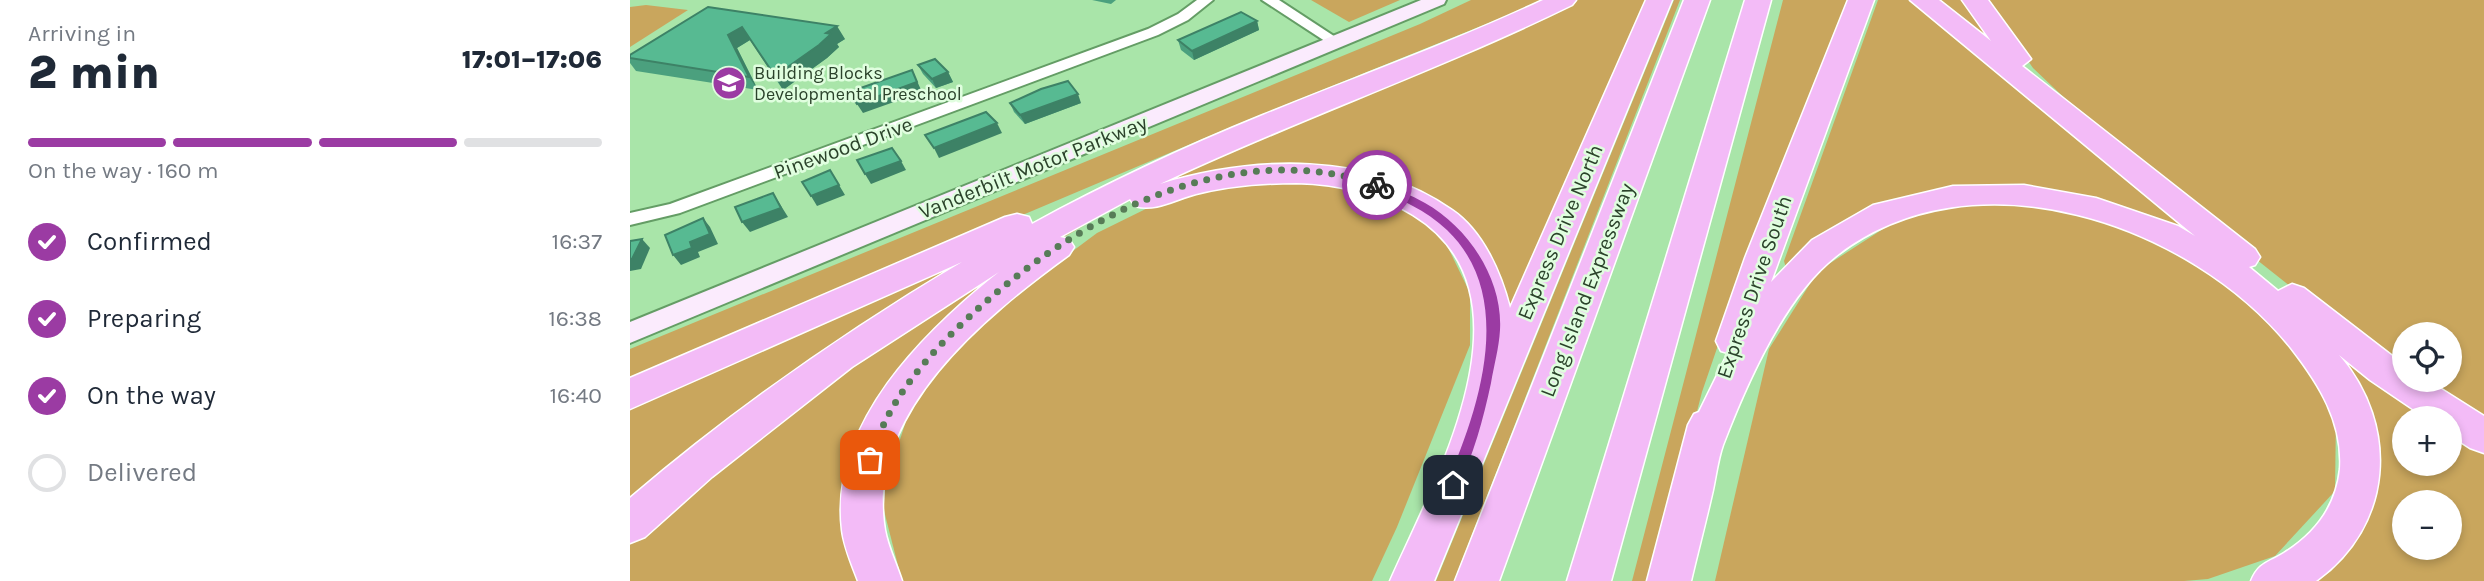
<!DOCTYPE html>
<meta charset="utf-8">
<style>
:root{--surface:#fff;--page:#f2f2f3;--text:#1f2937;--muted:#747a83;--line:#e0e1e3;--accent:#9b3ba3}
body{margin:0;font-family:Karla,sans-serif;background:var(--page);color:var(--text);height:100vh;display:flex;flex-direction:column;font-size:26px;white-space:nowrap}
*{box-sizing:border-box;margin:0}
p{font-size:23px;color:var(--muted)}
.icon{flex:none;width:38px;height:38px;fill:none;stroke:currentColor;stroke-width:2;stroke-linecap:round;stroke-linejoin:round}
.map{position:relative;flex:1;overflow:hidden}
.side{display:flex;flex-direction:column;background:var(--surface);width:630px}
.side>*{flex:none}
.fabs{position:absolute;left:1762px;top:322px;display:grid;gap:14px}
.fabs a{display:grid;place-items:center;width:70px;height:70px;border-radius:50%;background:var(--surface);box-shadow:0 4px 10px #0003;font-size:35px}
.pin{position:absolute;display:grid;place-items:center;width:60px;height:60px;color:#fff;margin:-30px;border-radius:14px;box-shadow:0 4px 10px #0006}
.courier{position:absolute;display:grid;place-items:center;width:70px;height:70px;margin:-35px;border:5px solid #9b3ba3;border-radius:50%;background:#fff;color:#222;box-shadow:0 2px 9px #0007}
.overview em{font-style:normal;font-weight:800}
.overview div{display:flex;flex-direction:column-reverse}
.overview{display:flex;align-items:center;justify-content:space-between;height:119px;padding:0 28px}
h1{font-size:46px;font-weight:800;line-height:52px}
.bar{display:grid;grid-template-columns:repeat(4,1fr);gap:10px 7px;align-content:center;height:84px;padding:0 28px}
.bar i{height:9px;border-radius:5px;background:var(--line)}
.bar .on{background:var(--accent)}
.bar p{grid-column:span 4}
ol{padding:0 28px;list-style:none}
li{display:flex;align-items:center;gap:21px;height:77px}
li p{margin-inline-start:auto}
li .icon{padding:7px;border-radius:50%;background:var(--accent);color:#fff;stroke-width:4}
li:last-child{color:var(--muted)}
li i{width:38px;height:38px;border:4px solid var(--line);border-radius:50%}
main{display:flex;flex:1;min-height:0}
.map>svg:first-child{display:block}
.green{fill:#c9a65d;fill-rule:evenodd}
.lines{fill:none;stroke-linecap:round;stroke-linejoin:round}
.street-casing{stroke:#649d65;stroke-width:4}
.secondary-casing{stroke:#649d65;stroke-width:4}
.highway-casing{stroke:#fff;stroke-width:3}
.street{fill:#fff;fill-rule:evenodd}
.secondary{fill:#fbebfd;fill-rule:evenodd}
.highway{fill:#f3bbf7;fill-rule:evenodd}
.wall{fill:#4ba07e}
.shaded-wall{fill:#3d8266}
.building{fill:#57ba92;stroke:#3d8266;stroke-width:2}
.route{fill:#9b3ba3}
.done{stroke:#577c57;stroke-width:7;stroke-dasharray:0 12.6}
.labels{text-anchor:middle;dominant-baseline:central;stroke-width:5;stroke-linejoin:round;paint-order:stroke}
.far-poi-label{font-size:18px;fill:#2b432b;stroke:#e0fedf;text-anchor:start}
.street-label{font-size:21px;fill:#2b432b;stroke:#e0fedf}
</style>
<main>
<section class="side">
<div class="overview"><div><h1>2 min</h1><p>Arriving in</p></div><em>17:01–17:06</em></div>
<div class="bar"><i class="on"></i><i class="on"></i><i class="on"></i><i></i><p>On the way · 160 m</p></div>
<ol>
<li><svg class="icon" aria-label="check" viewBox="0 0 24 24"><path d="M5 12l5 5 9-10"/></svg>Confirmed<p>16:37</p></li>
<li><svg class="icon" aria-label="check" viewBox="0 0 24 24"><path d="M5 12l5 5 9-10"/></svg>Preparing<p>16:38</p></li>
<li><svg class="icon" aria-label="check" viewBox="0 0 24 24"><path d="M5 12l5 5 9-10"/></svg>On the way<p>16:40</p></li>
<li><i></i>Delivered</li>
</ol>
</section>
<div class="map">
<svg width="1854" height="581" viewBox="0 0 1854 581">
<rect width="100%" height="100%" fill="#a9e5a9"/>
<!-- green -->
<g class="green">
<polygon points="681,0 770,0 719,22"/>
<polygon points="841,0 916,0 620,119 326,243 0,385 0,349 790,24"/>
<polygon points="947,0 1017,0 881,308 877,309 756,179 574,174 493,203 396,259 243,419 239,581 0,581 0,542 148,410 348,279 585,153"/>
<polygon points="1044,0 1050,0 824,581 806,581"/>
<polygon points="1153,0 1220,0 1121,249 1072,392 1023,581 1002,581"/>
<path d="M1248 0H1288L1752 377 1817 418H1774V464H1820V420L1854 442V581H1670L1739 511 1673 317 1450 197 1291 194 1156 268 1154 261ZM1774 502H1820V548H1774Z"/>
<polygon points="1306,0 1345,0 1363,46"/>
<polygon points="1356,0 1854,0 1854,428 1780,380 1820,380 1820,334 1774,334 1774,376 1758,364 1617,252 1444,107 1403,68"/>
<polygon points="16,5 58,10 0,47 0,7"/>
<polygon points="613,181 693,181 766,199 812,235 840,293 840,345 767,527 742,581 272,581 251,499 283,399 345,324 467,233 538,198"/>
<polygon points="1346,201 1401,203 1479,219 1553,251 1622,296 1670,346 1706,416 1705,491 1645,556 1578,579 1554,581 1085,581 1139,349 1188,271 1270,218"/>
<polygon points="368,246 0,508 0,400"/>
</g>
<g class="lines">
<defs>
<g id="street">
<polygon points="567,0 583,0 558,20 528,35 50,213 0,225 0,213 40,204 518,29 548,14"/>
<polygon points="632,0 649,0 713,42 706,46 701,45"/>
</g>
<polygon id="secondary" points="791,0 816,0 814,4 0,343 0,322"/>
<g id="highway">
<path d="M913 0H946L942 5C807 71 665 120 530 184 623 156 739 151 822 210 853 231 871 273 880 308L1016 0H1042L804 581H760C804 481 912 294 783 215 748 193 708 184 666 183 633 183 598 186 566 194 546 199 526 212 505 206L500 199 430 237 439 239 444 247 439 255C355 316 235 413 255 530 258 547 267 565 272 581H228C222 565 214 547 212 530 199 424 294 332 369 272L222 367 82 477 15 537 0 543V498C104 409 215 332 332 262L0 409V378L375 217 387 214 399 217 402 224C477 183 554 147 633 115 726 77 821 43 913 0Z"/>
<polygon points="1054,0 1080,0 869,581 825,581"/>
<polygon points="1115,0 1141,0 981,581 937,581"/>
<path d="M1218 0H1244L1141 282 1182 240 1243 205 1323 186 1394 185 1466 198 1548 226 1565 236 1280 0H1309L1361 41 1332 0H1358L1401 59 1392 66 1625 249 1630 257 1625 265 1619 267 1648 291 1662 284 1674 288 1774 365V380H1797L1854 416V453L1840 448 1820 435V418H1796L1740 380 1709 355C1770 426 1763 526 1686 581H1621C1629 562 1638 563 1654 553 1686 533 1706 506 1710 469 1713 422 1689 384 1661 348 1561 223 1342 148 1205 257 1154 297 1116 385 1093 445 1088 459 1086 476 1083 490 1076 521 1068 551 1061 581H1017L1058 425 1064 414 1069 412 1098 353 1091 351 1086 341 1115 258Z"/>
</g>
</defs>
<!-- street casing -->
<use href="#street" class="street-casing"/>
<!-- secondary casing -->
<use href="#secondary" class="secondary-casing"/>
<!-- highway casing -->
<use href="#highway" class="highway-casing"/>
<!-- street -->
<use href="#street" class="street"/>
<!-- secondary -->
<use href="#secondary" class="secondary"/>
<!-- highway -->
<use href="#highway" class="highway"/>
</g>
<!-- wall -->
<g class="wall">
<polygon points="462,0 486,0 481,4"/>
<polygon points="78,7 215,39 207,44 209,47 197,58 153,90 120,40 107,48 128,90 6,71 0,63 0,55"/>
<polygon points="627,21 629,30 564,60 551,50 548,40"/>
<polygon points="288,65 318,72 323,82 306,88 293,74"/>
<polygon points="380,103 451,103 395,124 384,112"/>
</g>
<!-- shaded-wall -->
<g class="shaded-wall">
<polygon points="627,21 629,30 564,60 562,51"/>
<polygon points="207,26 215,39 207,44 209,47 197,58 153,90 145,76 196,33"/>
<polygon points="112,27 120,40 107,48 128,90 119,77 98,35"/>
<polygon points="282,70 292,92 233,113 227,104"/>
<polygon points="318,72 323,82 306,88 302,79"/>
<polygon points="448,94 451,103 395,124 390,115"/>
<polygon points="367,123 372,133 309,158 304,148"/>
<polygon points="271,161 276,170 241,184 235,174"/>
<polygon points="209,185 215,195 187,206 181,196"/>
<polygon points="143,193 158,217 120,232 112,222"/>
<polygon points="73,218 80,227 88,244 68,252 70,257 51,265 43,255 60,242"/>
<polygon points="12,239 20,248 11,269 0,271 0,259"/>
</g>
<!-- building -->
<g class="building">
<polygon points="78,7 207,26 196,33 201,34 189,45 145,76 112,27 98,35 119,77 0,58 0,55"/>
<polygon points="611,12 627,21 562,51 548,40"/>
<polygon points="305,59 318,72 302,79 288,65"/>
<polygon points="282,70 287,82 227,104 219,92"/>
<polygon points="438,81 448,94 390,115 380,103 411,89"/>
<polygon points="356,112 367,123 304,148 295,135"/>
<polygon points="262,148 271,161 235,174 227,160"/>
<polygon points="200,170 209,185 181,196 172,182"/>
<polygon points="143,193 151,208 112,222 105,207"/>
<polygon points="73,218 80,234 60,242 62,248 43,255 35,235"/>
<polygon points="12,239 2,259 0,259 0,241"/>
</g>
<!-- route -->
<path class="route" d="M744 183H751C765 189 781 195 795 203 838 227 873 279 870 330 869 348 864 365 861 383 853 420 844 454 827 489L823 491 816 485C849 409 887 297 817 230 796 210 770 199 744 188Z"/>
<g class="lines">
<!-- done -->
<path class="done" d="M240 460C257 402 294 359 338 318 444 218 599 135 747 185"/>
</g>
<!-- icons -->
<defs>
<symbol id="school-disc" viewBox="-11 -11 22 22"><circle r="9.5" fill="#9b3ba3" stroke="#e0fedf"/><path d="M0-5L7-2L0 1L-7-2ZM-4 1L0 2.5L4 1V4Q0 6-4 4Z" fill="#fff"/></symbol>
</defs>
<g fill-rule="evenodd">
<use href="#school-disc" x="80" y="64" width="38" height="38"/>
</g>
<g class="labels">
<!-- far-poi labels -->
<g class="far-poi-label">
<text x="124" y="73">Building Blocks<tspan x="124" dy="21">Developmental Preschool</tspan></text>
</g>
<!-- street labels -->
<g class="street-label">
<text transform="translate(213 148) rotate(-20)">Pinewood Drive</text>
<text transform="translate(403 167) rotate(-22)">Vanderbilt Motor Parkway</text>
<text transform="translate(930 232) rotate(-67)">Express Drive North</text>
<text transform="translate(1124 287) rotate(-71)">Express Drive South</text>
<text transform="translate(957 290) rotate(-69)">Long Island Expressway</text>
</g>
</g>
</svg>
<div class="fabs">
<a><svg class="icon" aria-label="locate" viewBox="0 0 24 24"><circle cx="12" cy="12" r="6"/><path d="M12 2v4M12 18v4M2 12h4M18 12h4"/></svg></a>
<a>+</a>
<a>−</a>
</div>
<div class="pin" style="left:240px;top:460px;background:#ea580c"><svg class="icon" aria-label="bag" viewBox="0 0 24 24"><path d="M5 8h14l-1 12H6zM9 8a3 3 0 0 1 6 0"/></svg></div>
<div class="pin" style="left:823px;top:485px;background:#1f2937"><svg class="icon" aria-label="home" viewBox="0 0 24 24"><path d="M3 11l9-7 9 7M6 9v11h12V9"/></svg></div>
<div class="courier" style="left:747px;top:185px"><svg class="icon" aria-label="bike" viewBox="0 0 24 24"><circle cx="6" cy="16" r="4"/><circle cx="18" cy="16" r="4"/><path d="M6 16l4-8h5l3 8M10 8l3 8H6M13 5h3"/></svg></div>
</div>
</main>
